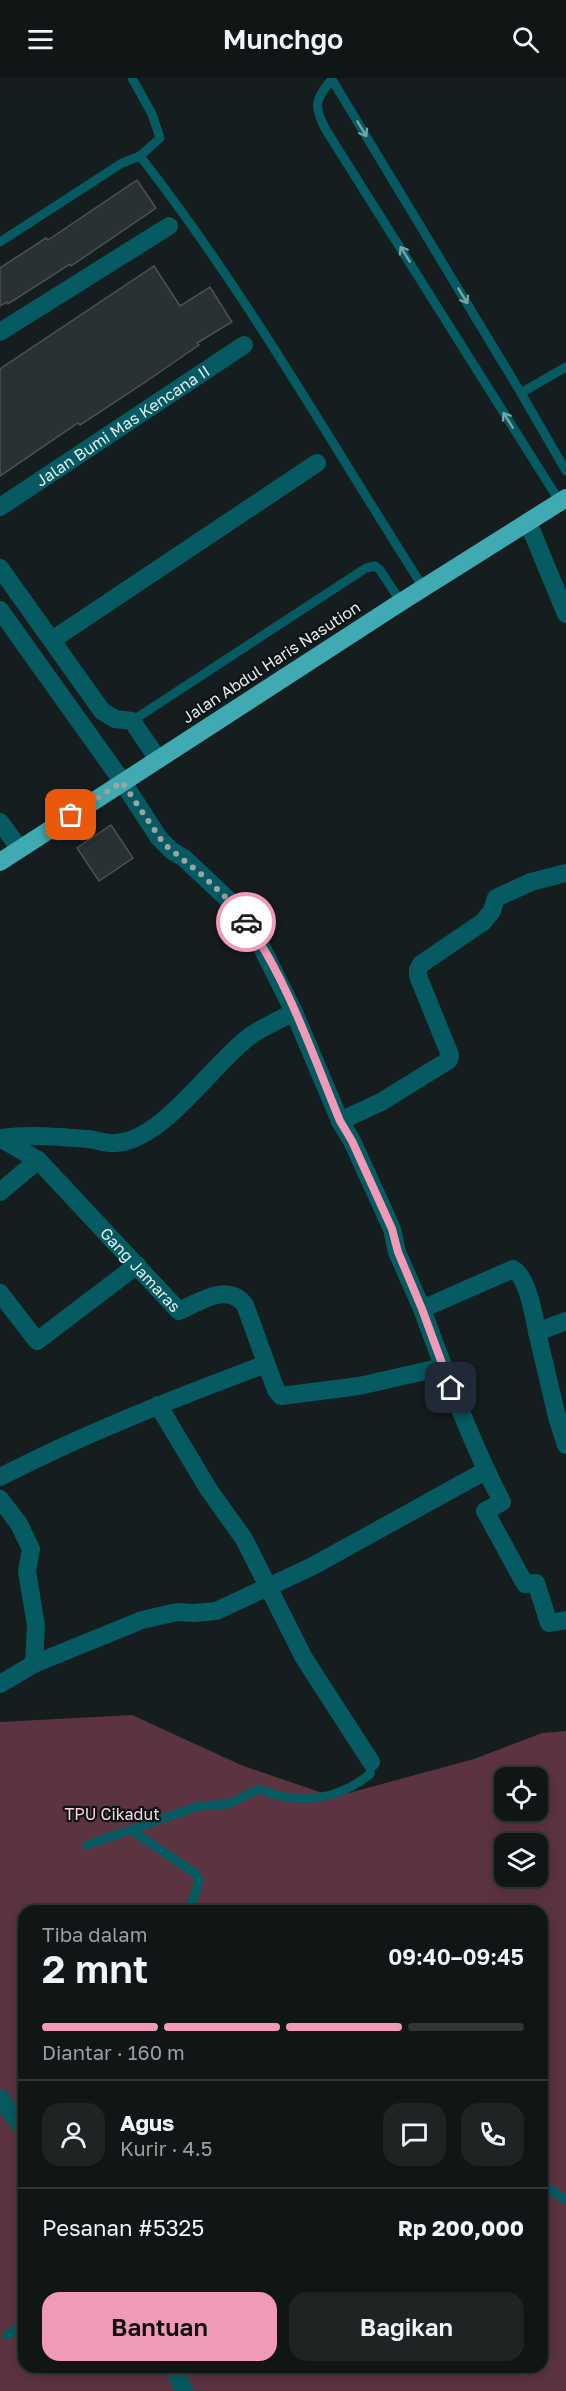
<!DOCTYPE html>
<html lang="id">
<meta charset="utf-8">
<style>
:root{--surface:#101616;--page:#1e2323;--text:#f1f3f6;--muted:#9c9fa1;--line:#303535;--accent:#f09ab7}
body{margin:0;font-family:"Golos Text",sans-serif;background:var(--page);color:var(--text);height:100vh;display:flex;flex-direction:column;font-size:22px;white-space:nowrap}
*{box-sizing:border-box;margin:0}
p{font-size:20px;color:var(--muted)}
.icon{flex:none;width:33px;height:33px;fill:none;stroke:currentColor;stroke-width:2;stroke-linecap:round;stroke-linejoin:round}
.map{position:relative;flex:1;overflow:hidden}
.side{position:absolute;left:18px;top:1827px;width:530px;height:468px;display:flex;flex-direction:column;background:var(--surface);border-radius:18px;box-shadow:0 3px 15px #0003,0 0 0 2px var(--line)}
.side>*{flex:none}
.buttons{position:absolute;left:494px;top:1689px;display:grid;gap:12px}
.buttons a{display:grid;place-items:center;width:54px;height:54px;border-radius:12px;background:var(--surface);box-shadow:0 3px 15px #0003,0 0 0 2px var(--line);font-size:30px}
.pin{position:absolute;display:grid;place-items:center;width:51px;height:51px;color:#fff;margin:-26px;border-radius:12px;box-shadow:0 3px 9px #0006}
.courier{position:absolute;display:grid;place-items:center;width:60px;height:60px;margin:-30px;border:4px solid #f09ab7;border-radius:50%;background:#fff;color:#222;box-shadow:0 2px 8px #0007}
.head em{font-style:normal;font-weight:600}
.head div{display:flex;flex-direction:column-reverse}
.head{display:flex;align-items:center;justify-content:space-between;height:102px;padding:0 24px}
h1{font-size:39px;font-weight:600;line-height:45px}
.bar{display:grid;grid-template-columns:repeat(4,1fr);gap:9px 6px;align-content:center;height:72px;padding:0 24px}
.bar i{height:8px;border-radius:4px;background:var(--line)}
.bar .active{background:var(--accent)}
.bar p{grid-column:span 4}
.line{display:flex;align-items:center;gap:15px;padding:0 24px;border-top:2px solid var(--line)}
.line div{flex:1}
.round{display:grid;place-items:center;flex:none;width:63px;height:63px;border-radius:18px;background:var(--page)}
.primary-button{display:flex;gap:12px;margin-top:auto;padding:12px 24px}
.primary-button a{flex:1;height:69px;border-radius:18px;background:var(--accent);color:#111;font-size:24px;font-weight:600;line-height:69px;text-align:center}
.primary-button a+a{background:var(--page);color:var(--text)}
header{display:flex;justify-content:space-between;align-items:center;height:78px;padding:0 24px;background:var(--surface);font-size:27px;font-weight:600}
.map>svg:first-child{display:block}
.green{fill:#5c3341;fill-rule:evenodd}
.building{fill:#293232;stroke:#4a5354;stroke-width:1.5}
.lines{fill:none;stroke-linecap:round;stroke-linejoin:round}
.lane{stroke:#055b61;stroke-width:9}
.street{stroke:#055b61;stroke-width:18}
.highway{stroke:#40aab2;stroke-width:18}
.oneway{stroke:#75a3a6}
.done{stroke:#9ca3a3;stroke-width:6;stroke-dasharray:0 10.8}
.route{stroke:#f09ab7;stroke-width:8}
.labels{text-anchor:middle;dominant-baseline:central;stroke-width:4.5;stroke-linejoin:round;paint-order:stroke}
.street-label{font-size:16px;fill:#e5ebeb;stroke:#0c1415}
.park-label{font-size:16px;fill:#fdd2df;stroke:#0c1415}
</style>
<header><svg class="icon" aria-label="menu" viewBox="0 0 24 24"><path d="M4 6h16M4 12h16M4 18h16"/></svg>Munchgo<svg class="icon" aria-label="search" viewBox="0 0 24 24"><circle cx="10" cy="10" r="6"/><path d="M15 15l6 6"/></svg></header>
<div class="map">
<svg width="566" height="2313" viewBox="0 0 566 2313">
<rect width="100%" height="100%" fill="#151d1e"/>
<!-- green -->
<path class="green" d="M132 1637 241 1687 334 1719 474 1681 542 1655 566 1653V2313H0V1644ZM504 1700H537V1732H504ZM504 1766H537V1798H504ZM24 1833H542V2289H24Z"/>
<!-- building -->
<g class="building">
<polygon points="137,102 156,130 71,188 70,186 8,226 7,224 0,228 0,190 46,160 48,162"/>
<polygon points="154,188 180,228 210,209 232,244 197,265 199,267 144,305 80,347 78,345 0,398 0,291"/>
<polygon points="111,747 133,780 99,803 77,770"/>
</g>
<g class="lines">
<!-- lane -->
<g class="lane">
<polyline points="132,0 152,36 160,60 140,78"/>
<polyline points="331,0 521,315 566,393"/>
<path d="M332 1C315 22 313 28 326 52L560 424"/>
<path d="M0 164 122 85 140 78C246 214 331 365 423 509"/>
<polyline points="521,315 566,289"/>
<polyline points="132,643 366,490 375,488 380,492 401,524"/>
<polyline points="131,1752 196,1796 199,1803 189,1833"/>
<path d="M87 1767 199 1728 228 1726 259 1711C266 1713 274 1717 281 1718 313 1726 346 1716 370 1696L371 1684"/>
<polyline points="542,2106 566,2122"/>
<polyline points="7,2257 24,2247"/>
</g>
<!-- street -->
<g class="street">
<polyline points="0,254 169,148"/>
<path id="s1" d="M0 429 244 267"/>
<polyline points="528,444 566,536"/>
<polyline points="0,490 102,633 115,641 132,643 158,681"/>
<path d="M0 532 122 703 159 760 172 773 184 780 236 829 256 858 294 934 340 1043 352 1063 392 1151 397 1174 422 1231 513 1191C528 1200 534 1237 537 1254L566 1243"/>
<polyline points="52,562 317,385"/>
<polyline points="0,744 20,771"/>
<polyline points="340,1043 381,1024 449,982 450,977 418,898 418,892 421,886 483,844 492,833 496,820 531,804 566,795"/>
<path id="s2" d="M0 1060 38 1082 179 1233C200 1224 227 1204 245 1227L276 1312 281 1318 359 1308 443 1289"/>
<path d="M1 1060C30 1056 58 1059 88 1061 97 1062 106 1066 115 1065 163 1063 212 986 250 958 263 949 279 942 294 934"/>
<polyline points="0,1114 38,1082"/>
<polyline points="0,1215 37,1263 137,1187"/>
<path d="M422 1231C446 1296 470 1362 502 1424L485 1433 525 1506 536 1505 549 1545 566 1542"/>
<polyline points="537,1254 557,1339 566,1367"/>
<polyline points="158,1327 209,1412 244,1461 304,1580 371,1684"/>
<path d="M0 1399C86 1355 175 1320 266 1286"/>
<polyline points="0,1421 19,1446 31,1471 27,1493 36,1548 34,1586"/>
<polyline points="0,1606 34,1586 142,1542 177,1534 194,1535 216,1533 311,1489 485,1393"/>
<polyline points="0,2020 24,2051"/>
<polyline points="174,2289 184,2313"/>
</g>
<!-- highway -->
<polyline class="highway" points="0,784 401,524 566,420"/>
</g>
<!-- one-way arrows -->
<defs><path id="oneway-shaft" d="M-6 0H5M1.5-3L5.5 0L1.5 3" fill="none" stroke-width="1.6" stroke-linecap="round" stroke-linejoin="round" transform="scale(1.5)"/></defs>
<g class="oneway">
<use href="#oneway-shaft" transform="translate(362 51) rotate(59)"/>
<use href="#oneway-shaft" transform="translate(405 176) rotate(-122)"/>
<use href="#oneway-shaft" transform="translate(463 218) rotate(59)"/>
<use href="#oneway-shaft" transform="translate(508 342) rotate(-122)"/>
</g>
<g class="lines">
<!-- done -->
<polyline class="done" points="71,737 122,704 164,766 202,797 236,829 246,844"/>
<!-- route -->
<path class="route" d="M246 844C286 898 314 980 340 1043L352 1063 392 1151 398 1174 422 1231 451 1310"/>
</g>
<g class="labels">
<!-- street labels -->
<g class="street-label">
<text stroke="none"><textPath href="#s1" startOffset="147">Jalan Bumi Mas Kencana II</textPath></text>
<text transform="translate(271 584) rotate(-33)">Jalan Abdul Haris Nasution</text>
<text stroke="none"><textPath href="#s2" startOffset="194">Gang Jamaras</textPath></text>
</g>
<!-- park labels -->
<g class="park-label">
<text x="112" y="1736">TPU Cikadut</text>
</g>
</g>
</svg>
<div class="buttons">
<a><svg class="icon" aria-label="locate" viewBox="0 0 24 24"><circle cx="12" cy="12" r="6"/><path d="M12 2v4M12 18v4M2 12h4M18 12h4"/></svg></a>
<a><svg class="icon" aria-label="layers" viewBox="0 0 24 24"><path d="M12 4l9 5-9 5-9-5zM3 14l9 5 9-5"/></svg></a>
</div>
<div class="pin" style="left:71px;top:737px;background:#ea580c"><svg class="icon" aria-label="bag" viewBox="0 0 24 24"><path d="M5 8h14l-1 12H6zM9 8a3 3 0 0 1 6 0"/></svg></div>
<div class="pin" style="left:451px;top:1310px;background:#1f2937"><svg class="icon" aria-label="home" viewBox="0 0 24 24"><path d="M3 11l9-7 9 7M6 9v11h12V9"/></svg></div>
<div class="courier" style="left:246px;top:844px"><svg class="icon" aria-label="car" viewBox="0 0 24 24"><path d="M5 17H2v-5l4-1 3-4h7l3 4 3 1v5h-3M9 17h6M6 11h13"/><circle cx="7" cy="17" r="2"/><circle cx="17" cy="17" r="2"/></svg></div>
<section class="side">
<div class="head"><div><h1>2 mnt</h1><p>Tiba dalam</p></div><em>09:40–09:45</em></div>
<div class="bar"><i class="active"></i><i class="active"></i><i class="active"></i><i></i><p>Diantar · 160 m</p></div>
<div class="line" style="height:108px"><a class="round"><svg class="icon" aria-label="person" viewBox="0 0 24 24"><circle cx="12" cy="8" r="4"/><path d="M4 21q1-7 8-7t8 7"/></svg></a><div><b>Agus</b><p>Kurir · 4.5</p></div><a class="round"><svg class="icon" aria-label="chat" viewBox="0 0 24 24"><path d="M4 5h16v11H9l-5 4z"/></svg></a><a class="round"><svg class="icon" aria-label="phone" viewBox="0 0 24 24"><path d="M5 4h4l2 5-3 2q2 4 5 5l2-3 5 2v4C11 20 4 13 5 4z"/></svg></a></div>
<div class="line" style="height:78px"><div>Pesanan #5325</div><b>Rp 200,000</b></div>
<div class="primary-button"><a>Bantuan</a><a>Bagikan</a></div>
</section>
</div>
